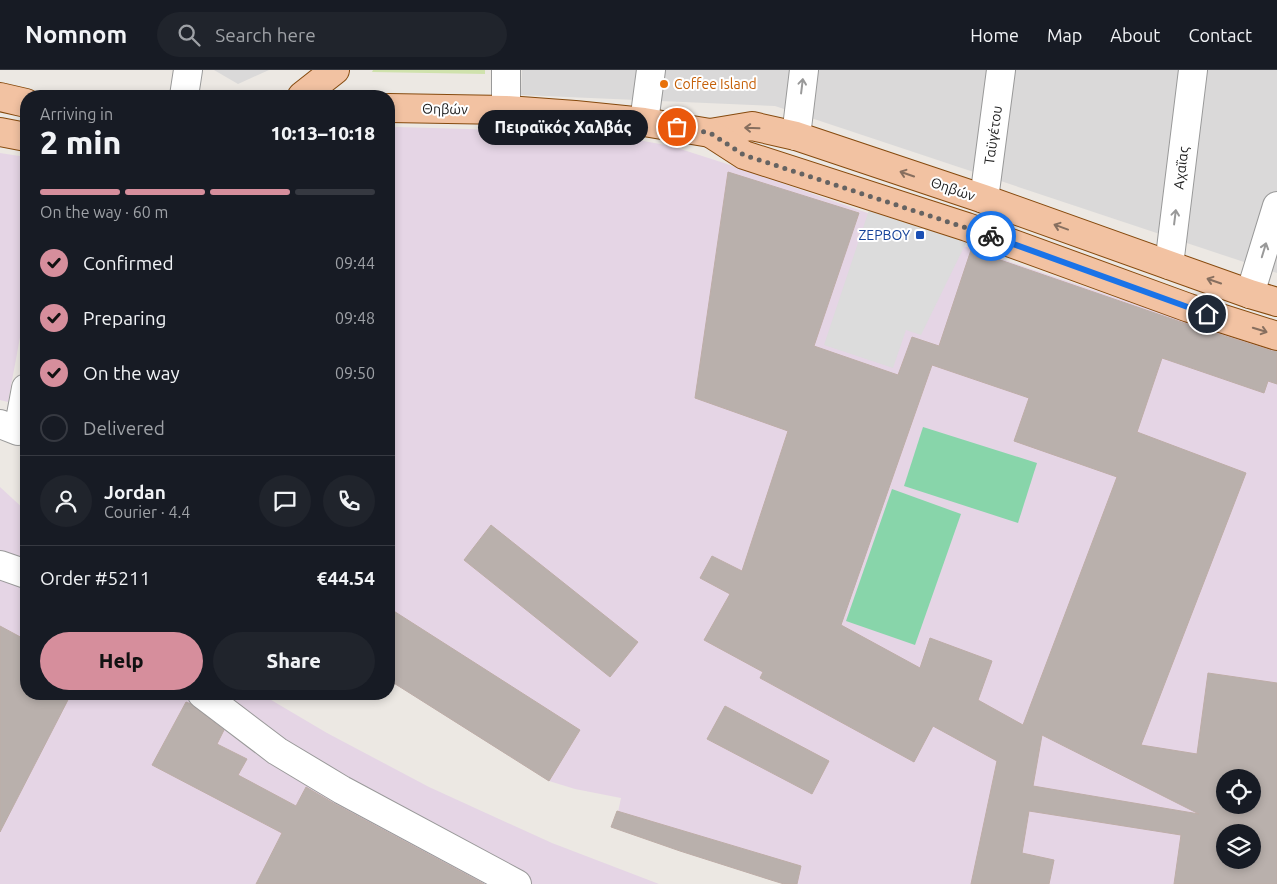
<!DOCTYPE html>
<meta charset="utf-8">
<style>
:root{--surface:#171b24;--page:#20242c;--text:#f1f3f6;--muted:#9ea1a6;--line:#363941;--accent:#d68e9c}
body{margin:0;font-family:Ubuntu,sans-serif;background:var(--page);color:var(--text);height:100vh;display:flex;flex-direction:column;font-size:19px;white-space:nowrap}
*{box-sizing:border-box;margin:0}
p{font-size:16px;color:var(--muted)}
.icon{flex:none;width:28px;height:28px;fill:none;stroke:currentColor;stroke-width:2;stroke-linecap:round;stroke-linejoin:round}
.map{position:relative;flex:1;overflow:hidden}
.side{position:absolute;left:20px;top:20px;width:375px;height:610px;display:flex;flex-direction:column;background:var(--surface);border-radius:20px;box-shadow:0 2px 8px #0003}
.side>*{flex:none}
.buttons{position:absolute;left:1216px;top:699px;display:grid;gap:10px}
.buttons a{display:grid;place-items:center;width:45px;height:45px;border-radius:50%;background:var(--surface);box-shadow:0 2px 8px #0003;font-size:25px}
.pin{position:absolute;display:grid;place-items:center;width:42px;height:42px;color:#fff;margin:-21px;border:2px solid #fff;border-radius:50%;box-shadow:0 1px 5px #0007}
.courier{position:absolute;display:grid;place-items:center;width:50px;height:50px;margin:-25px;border:4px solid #1a73e8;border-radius:50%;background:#fff;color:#222;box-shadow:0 1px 6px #0007}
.bubble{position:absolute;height:35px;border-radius:18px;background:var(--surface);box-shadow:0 2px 8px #0003;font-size:16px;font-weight:800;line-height:35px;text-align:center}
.headline em{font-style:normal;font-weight:800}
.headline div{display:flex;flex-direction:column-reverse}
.headline{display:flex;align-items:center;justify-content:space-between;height:85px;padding:0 20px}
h1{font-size:32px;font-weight:800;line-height:38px}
.bar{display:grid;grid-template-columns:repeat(4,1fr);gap:8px 5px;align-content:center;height:60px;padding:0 20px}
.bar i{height:6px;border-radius:4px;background:var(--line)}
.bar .selected{background:var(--accent)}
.bar p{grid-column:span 4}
.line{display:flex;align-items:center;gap:12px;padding:0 20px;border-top:1px solid var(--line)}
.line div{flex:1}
.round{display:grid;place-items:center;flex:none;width:52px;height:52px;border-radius:26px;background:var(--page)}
ol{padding:0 20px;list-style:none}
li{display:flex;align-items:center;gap:15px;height:55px}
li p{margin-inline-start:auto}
li .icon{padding:5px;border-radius:50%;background:var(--accent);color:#111;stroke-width:4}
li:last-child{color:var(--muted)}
li i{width:28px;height:28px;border:2px solid var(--line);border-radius:50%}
.button{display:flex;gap:10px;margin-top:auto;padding:10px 20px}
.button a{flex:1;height:58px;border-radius:30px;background:var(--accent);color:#111;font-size:20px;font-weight:800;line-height:58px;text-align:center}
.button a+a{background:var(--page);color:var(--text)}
header{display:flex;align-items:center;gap:30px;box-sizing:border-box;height:70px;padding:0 25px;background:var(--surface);border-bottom:1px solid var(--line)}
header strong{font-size:24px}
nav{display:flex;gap:28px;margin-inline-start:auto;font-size:18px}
.search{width:350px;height:45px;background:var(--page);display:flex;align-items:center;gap:12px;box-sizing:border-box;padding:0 18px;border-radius:28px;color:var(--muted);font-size:19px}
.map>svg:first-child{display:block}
.residential{fill:#dad9d9}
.industrial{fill:#e5d5e5;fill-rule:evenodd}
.grass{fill:#d0e2ad}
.pitch{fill:#88d5aa}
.parking{fill:#dcdcdc}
.building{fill:#b9b0ac;stroke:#bdada7;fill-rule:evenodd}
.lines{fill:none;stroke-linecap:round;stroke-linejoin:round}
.minor-casing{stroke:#999;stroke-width:30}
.major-casing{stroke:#864a0e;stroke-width:30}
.minor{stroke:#fff;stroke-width:28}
.major{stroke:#f2c2a2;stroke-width:28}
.oneway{stroke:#999}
.oneway2{stroke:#876f5f}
.done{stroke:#656362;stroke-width:5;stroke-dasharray:0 9}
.route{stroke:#1a73e8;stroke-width:6}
.food-dot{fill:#e8710a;stroke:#fff;stroke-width:2}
.transit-dot{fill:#1a4fb4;stroke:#fff;stroke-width:2}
.labels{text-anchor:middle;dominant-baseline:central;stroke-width:4;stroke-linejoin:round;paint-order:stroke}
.food-label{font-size:14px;fill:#c56008;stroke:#fff;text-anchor:start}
.street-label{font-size:14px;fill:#1c1c1c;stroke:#fff}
.transit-label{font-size:14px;fill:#164399;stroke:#fff;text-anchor:end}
</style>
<header>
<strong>Nomnom</strong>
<div class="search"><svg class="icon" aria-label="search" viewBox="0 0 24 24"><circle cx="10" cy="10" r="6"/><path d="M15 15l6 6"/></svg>Search here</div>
<nav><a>Home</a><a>Map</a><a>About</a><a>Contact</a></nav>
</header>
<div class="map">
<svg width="1277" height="814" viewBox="0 0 1277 814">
<rect width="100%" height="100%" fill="#ece8e3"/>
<!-- residential -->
<g class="residential">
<polygon points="214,0 269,0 238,14"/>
<polygon points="522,0 1277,0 1277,203 775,36 521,25"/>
</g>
<!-- industrial -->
<g class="industrial">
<path d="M398 57 539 61 610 65 671 76 724 93 928 164 1165 244 1277 279V814H784L680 781 618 742 621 728 575 719 549 711 389 610V58ZM1225 708H1252V735H1225ZM1225 762H1252V790H1225Z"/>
<polygon points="0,83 26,87 26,235 8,332 0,330"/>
<polygon points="0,417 26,441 26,624 261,624 327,663 429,717 552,773 659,814 0,814"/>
</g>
<!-- grass -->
<polygon class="grass" points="373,0 485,0 485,4 372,2"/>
<!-- pitch -->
<g class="pitch">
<polygon points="923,357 1037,393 1018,453 904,416"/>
<polygon points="892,419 961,444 915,575 846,551"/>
</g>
<!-- parking -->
<polygon class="parking" points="870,137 967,171 921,265 906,260 893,298 824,275"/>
<!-- building -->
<g class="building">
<path d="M728 102 859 143 814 276 898 305 912 267 939 276 971 180 1184 253 1272 281H1277V314L1268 311 1264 323 1162 288 1137 362 1246 403 1141 675 1197 684 1208 603 1277 613V814H1174L1181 765 1029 741 1022 783 1054 790 1049 814H971L997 691 933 656 914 692 760 608 763 602 704 570 730 524 700 508 712 486 742 501 788 361 695 328ZM932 295 1029 328 1014 371 1117 407 1023 655 978 630 992 591 930 568 920 598 841 555ZM1042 665 1199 744 1033 716ZM1225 708H1252V735H1225ZM1225 762H1252V790H1225Z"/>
<polygon points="491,455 638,572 610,607 464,490"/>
<polygon points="389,538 580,660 549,711 389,610"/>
<polygon points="0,556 26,570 26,624 71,624 0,762"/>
<polygon points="186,632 191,634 224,660 217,674 247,689 238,705 296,736 306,717 335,734 484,814 256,814 282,763 152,695"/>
<polygon points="725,636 829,691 812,724 707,669"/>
<polygon points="617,741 801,796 797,814 784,814 771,810 680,781 611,757"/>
</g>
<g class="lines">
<defs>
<g id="minor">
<polyline points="506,0 506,40"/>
<polyline points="184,26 188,0"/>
<polyline points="644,52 651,0"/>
<polyline points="796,66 804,0"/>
<polyline points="984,129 1001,0"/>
<polyline points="1169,195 1193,0"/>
<polyline points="1250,224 1277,136"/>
<polyline points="0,354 18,361 26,318"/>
<polyline points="0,495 26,504"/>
<polyline points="202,624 277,681 342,720 517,814"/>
</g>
<g id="major">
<polyline points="302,26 335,0"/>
<polyline points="0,27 26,33"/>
<polyline points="389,38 506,40 575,45 644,52 710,63 752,56 796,66 984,129 1250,224 1277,232"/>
<polyline points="0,62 26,67"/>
<polyline points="710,63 744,85 967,157 1189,238 1277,266"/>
</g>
</defs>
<!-- minor casing -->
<use href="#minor" class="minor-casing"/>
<!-- major casing -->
<use href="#major" class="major-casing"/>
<!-- minor -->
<use href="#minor" class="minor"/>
<!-- major -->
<use href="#major" class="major"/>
</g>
<!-- one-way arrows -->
<defs><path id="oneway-shaft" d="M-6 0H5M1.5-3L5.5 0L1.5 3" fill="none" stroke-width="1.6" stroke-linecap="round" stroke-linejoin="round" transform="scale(1.25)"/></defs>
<g class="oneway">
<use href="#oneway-shaft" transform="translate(802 16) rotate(-83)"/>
<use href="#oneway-shaft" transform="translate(1175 147) rotate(-83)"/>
<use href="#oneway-shaft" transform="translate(1264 180) rotate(-73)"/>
</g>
<g class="oneway2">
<use href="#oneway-shaft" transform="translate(752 58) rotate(-178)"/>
<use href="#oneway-shaft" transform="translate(907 104) rotate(-161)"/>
<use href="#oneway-shaft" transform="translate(1061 157) rotate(-160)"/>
<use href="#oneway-shaft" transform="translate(1214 211) rotate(-161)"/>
<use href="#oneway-shaft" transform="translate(1260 260) rotate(17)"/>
</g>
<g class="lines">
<!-- done -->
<polyline class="done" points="677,57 710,63 744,85 991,166"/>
<!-- route -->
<polyline class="route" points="991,166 1207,244"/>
</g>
<!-- markers -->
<circle class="food-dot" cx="664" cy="14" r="5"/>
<rect class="transit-dot" x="915" y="160" width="10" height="10" rx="2.5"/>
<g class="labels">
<!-- food labels -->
<g class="food-label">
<text x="674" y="14">Coffee Island</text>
</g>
<!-- street labels -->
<g class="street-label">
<text transform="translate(445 39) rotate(1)">Θηβών</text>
<text transform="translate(993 65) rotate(-82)">Ταϋγέτου</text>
<text transform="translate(1181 98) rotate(-83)">Αχαΐας</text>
<text transform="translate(953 119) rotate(19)">Θηβών</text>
</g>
<!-- transit labels -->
<g class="transit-label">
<text x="910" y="165">ΖΕΡΒΟΥ</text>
</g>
</g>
</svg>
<div class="buttons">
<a><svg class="icon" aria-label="locate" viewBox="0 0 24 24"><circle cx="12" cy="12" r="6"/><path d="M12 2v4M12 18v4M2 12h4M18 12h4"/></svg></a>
<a><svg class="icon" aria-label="layers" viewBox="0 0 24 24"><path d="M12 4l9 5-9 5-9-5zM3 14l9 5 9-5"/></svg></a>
</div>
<div class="pin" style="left:677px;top:57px;background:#ea580c"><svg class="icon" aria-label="bag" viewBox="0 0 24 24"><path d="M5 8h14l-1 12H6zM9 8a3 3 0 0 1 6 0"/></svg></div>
<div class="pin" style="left:1207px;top:244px;background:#1f2937"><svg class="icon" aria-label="home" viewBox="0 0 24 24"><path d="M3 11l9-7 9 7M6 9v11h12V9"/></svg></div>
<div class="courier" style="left:991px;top:166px"><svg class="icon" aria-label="bike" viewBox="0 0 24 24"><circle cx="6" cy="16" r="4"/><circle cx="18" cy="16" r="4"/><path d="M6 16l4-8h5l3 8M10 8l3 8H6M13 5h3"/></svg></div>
<div class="bubble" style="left:478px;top:40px;width:170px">Πειραϊκός Χαλβάς</div>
<section class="side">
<div class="headline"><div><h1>2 min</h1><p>Arriving in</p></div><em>10:13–10:18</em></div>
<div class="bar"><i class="selected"></i><i class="selected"></i><i class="selected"></i><i></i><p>On the way · 60 m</p></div>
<ol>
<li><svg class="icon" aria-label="check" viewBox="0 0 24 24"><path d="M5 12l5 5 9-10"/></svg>Confirmed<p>09:44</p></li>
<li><svg class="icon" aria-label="check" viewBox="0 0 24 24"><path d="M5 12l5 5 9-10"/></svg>Preparing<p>09:48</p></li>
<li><svg class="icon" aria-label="check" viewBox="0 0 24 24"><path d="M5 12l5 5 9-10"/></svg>On the way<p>09:50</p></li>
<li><i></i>Delivered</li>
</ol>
<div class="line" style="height:90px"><a class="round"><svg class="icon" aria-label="person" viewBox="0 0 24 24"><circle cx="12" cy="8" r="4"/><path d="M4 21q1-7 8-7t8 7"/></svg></a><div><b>Jordan</b><p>Courier · 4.4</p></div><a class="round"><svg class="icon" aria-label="chat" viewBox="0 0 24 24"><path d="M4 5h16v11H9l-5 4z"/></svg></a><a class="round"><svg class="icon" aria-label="phone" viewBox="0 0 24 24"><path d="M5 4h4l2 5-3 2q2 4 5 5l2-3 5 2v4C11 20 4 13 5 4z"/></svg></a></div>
<div class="line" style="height:65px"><div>Order #5211</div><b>€44.54</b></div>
<div class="button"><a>Help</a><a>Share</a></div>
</section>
</div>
